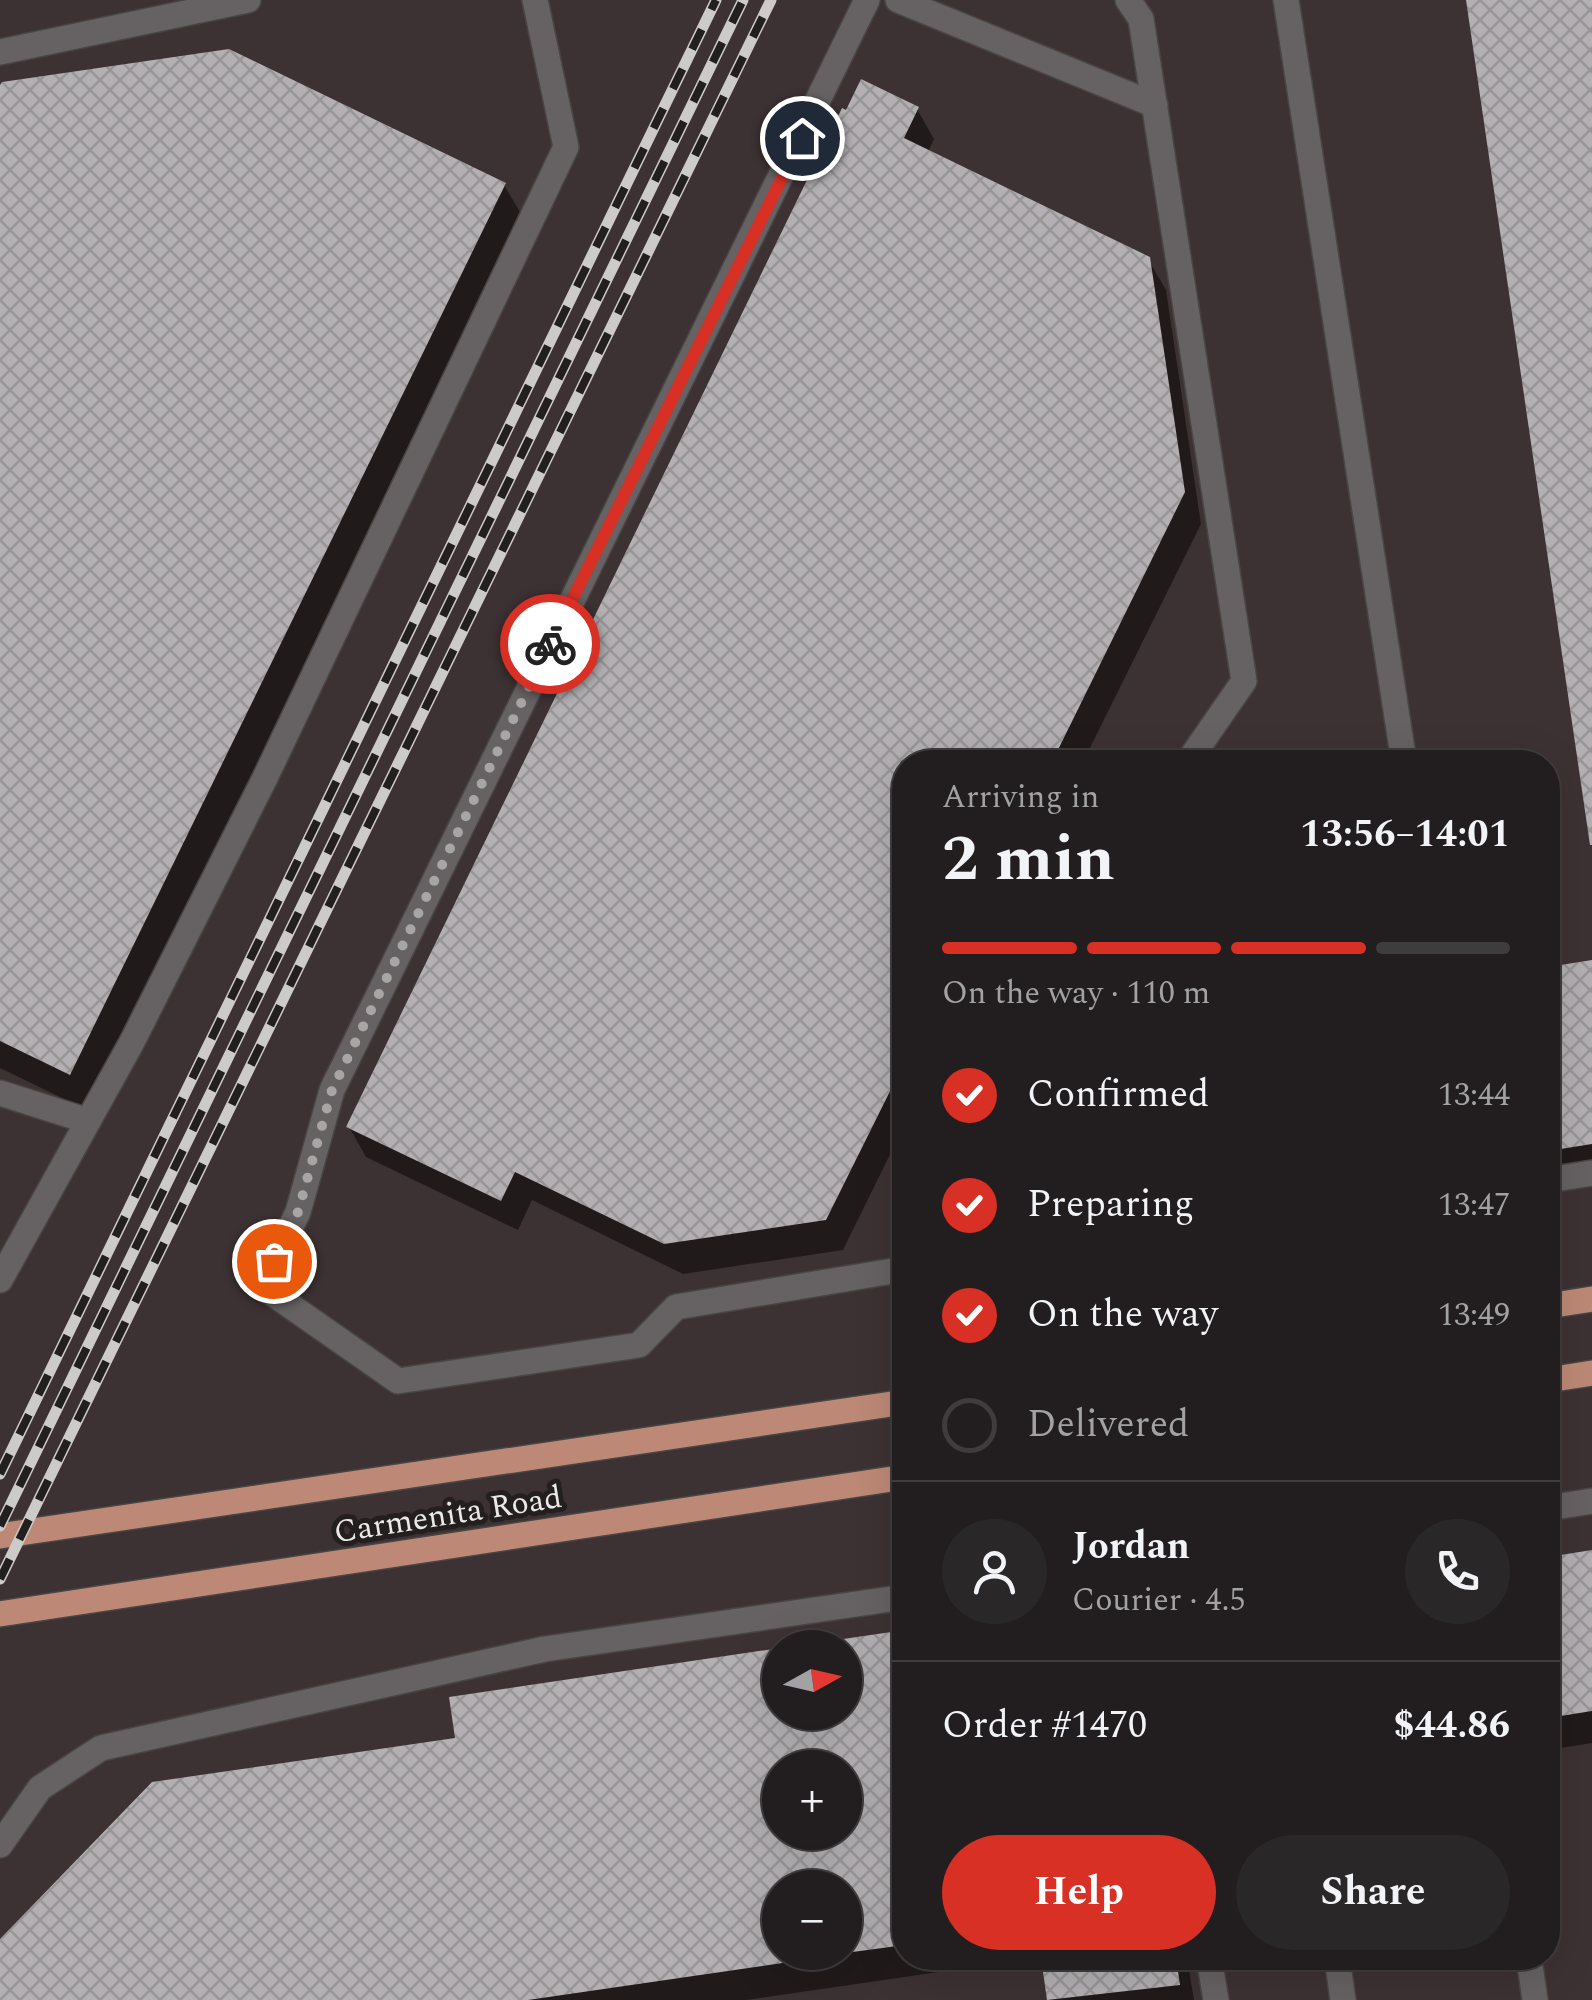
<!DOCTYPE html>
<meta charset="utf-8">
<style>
:root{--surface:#221e1f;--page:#2a2728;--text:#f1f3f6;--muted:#a2a2a4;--line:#3f3c3d;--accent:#d93025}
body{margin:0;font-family:Spectral,serif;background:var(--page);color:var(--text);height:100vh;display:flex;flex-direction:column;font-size:38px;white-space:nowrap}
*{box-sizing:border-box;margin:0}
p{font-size:32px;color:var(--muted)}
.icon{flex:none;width:55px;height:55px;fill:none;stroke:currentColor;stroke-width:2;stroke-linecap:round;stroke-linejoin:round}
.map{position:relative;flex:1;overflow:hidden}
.side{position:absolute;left:892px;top:750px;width:668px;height:1220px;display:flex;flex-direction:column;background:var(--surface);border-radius:40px;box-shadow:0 10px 40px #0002,0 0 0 2px var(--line)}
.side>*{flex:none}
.needle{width:65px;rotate:82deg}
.controls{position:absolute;left:762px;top:1630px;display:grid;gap:20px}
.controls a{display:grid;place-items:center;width:100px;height:100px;border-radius:50%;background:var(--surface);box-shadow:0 10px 40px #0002,0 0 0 2px var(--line);font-size:50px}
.pin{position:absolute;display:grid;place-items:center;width:85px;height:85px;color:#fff;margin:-42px;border:5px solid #fff;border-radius:50%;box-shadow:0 2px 10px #0007}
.courier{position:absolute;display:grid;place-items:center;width:100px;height:100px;margin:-50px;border:8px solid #d93025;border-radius:50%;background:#fff;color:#222;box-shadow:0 2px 12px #0007}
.summary em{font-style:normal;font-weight:700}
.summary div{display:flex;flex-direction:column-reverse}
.summary{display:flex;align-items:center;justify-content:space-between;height:170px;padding:0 50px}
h1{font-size:65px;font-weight:700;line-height:75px}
.bar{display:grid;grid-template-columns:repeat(4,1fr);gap:15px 10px;align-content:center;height:120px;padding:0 50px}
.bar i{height:12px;border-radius:8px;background:var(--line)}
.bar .selected{background:var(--accent)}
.bar p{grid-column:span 4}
.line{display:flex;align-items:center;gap:25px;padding:0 50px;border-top:2px solid var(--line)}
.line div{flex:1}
.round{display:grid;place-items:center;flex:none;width:105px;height:105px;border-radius:52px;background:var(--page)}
ol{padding:0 50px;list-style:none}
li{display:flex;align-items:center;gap:30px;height:110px}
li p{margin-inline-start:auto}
li .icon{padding:10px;border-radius:50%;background:var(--accent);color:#fff;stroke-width:4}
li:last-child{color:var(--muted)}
li i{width:55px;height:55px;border:5px solid var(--line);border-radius:50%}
.button{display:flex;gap:20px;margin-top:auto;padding:20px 50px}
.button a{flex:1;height:115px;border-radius:60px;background:var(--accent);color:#fff;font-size:40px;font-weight:700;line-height:115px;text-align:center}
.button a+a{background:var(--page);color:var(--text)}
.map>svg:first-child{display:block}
.built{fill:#3d3233;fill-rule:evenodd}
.shadow{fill:#0007;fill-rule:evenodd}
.building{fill:url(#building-cross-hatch);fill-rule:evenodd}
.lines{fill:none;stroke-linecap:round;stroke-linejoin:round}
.minor-casing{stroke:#484545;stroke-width:28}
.major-casing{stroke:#484545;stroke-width:28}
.minor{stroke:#666162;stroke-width:25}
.major{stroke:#bd8976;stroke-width:25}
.rail-casing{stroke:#cdcaca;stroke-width:11}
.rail{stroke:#231f1f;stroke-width:8;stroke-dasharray:22;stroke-linecap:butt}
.done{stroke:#a8a5a5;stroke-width:10;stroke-dasharray:0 18}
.route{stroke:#d93025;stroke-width:12}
.labels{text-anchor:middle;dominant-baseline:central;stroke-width:10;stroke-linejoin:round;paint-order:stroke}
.street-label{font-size:32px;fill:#ebe8e8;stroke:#231f1f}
</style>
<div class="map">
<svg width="1592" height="2000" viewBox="0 0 1592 2000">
<defs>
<pattern id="building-cross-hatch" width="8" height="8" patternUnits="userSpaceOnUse" patternTransform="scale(2.5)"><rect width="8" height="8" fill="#b3afb2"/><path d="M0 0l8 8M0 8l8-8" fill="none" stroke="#989597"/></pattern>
</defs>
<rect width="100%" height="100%" fill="#2d2829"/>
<!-- built -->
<path class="built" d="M0 0H1592V2000H0ZM905 762H1548V1958H905ZM780 1648H845V1712H780ZM780 1768H845V1832H780ZM780 1888H845V1952H780Z"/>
<!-- shadow -->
<g class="shadow">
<polygon points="0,91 504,185 527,224 93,1113 0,1068"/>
<polygon points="917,109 934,139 928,152 1148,259 1166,290 1201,524 1083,762 905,762 905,1124 843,1250 683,1274 532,1200 518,1230 366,1157 349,1127"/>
<polygon points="1592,963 1592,1176 1558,1181 1548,1163 1548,970"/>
<polygon points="1592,1553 1592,1743 1548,1750 1548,1560"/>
<path d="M905 1633V1958H1036L746 2000H0V1942L458 1740 780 1651V1712H845V1648H804ZM780 1768H845V1832H780ZM780 1888H845V1952H780Z"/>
<polygon points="1043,1958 1187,1958 1194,2000 1049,2000"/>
</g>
<!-- building -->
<g class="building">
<polygon points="1466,0 1592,0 1592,845 1590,845"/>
<polygon points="229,49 506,183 70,1075 0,1041 0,85 2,82"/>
<polygon points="861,79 919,107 904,138 1150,257 1185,492 1052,762 905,762 905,1061 826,1220 664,1244 515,1172 501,1201 346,1127 842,108 846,110"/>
<polygon points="1592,960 1592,1144 1548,1151 1548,967"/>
<polygon points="1592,1550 1592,1711 1548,1718 1548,1557"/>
<path d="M905 1630V1945L845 1953V1888H780V1952L837 1955 528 2000H0V1939L152 1782 455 1738 449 1697 780 1648V1712H845V1648L802 1645ZM780 1768H845V1832H780Z"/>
<polygon points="1041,1958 1176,1958 1180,1985 1047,2000"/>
</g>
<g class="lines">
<defs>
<g id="minor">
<polyline points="867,0 332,1090 298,1212 262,1286 398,1381 639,1345 676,1307 905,1269"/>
<polyline points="898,0 1155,105"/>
<polyline points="1128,0 1141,19 1244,681 1188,762"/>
<polyline points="1286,0 1404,762"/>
<polyline points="0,52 248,0"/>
<polyline points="0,1093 88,1121"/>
<polyline points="1548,1180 1592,1173"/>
<polyline points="0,1280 132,1042 265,778 566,147 535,0"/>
<polyline points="1548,1508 1592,1501"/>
<polyline points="0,1845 40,1788 101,1748 545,1649 905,1597"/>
<polyline points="1209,1958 1216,2000"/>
<polyline points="1337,1958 1343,2000"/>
<polyline points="1529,1958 1535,2000"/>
</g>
<g id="major">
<polyline points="1548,1306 1592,1299"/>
<polyline points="1548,1380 1592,1373"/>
<polyline points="0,1536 905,1402"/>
<polyline points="0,1614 905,1477"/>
</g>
</defs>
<!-- minor casing -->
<use href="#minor" class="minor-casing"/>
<!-- major casing -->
<use href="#major" class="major-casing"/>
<!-- minor -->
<use href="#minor" class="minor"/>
<!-- major -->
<use href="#major" class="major"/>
<defs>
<g id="rail">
<polyline points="0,1474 716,0"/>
<polyline points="0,1526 743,0"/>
<polyline points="0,1579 771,0"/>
</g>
</defs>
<!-- rail casing -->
<use href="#rail" class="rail-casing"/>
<!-- rail -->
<use href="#rail" class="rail"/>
</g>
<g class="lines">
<!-- done -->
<polyline class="done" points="274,1261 298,1212 332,1090 550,644"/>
<!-- route -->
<polyline class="route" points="550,644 802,138"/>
</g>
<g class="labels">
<!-- street labels -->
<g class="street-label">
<text transform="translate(448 1515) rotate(-9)">Carmenita Road</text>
</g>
</g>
</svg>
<div class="controls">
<a><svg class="needle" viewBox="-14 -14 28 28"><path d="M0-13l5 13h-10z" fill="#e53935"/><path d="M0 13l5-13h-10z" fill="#a2a2a4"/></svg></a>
<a>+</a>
<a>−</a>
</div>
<div class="pin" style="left:274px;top:1261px;background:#ea580c"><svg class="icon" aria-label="bag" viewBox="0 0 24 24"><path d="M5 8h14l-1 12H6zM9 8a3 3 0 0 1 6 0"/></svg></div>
<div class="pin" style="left:802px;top:138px;background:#1f2937"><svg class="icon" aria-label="home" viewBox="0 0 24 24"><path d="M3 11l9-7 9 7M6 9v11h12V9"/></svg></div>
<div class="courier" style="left:550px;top:644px"><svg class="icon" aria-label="bike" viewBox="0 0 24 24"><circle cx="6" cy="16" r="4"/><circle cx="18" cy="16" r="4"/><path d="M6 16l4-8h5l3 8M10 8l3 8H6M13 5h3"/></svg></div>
<section class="side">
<div class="summary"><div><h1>2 min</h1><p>Arriving in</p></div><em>13:56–14:01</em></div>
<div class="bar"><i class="selected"></i><i class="selected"></i><i class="selected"></i><i></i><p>On the way · 110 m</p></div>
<ol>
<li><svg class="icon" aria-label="check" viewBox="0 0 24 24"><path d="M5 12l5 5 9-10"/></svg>Confirmed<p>13:44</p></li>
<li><svg class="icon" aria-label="check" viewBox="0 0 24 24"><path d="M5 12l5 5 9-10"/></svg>Preparing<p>13:47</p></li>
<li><svg class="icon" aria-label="check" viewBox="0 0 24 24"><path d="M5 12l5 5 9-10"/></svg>On the way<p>13:49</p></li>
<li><i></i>Delivered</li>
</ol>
<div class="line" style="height:180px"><a class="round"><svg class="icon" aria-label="person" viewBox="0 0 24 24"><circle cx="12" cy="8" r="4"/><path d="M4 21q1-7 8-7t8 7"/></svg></a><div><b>Jordan</b><p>Courier · 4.5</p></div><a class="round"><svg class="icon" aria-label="phone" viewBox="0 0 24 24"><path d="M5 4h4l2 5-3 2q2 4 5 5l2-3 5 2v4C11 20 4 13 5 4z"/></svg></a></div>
<div class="line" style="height:130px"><div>Order #1470</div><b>$44.86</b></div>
<div class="button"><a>Help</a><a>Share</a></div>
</section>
</div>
